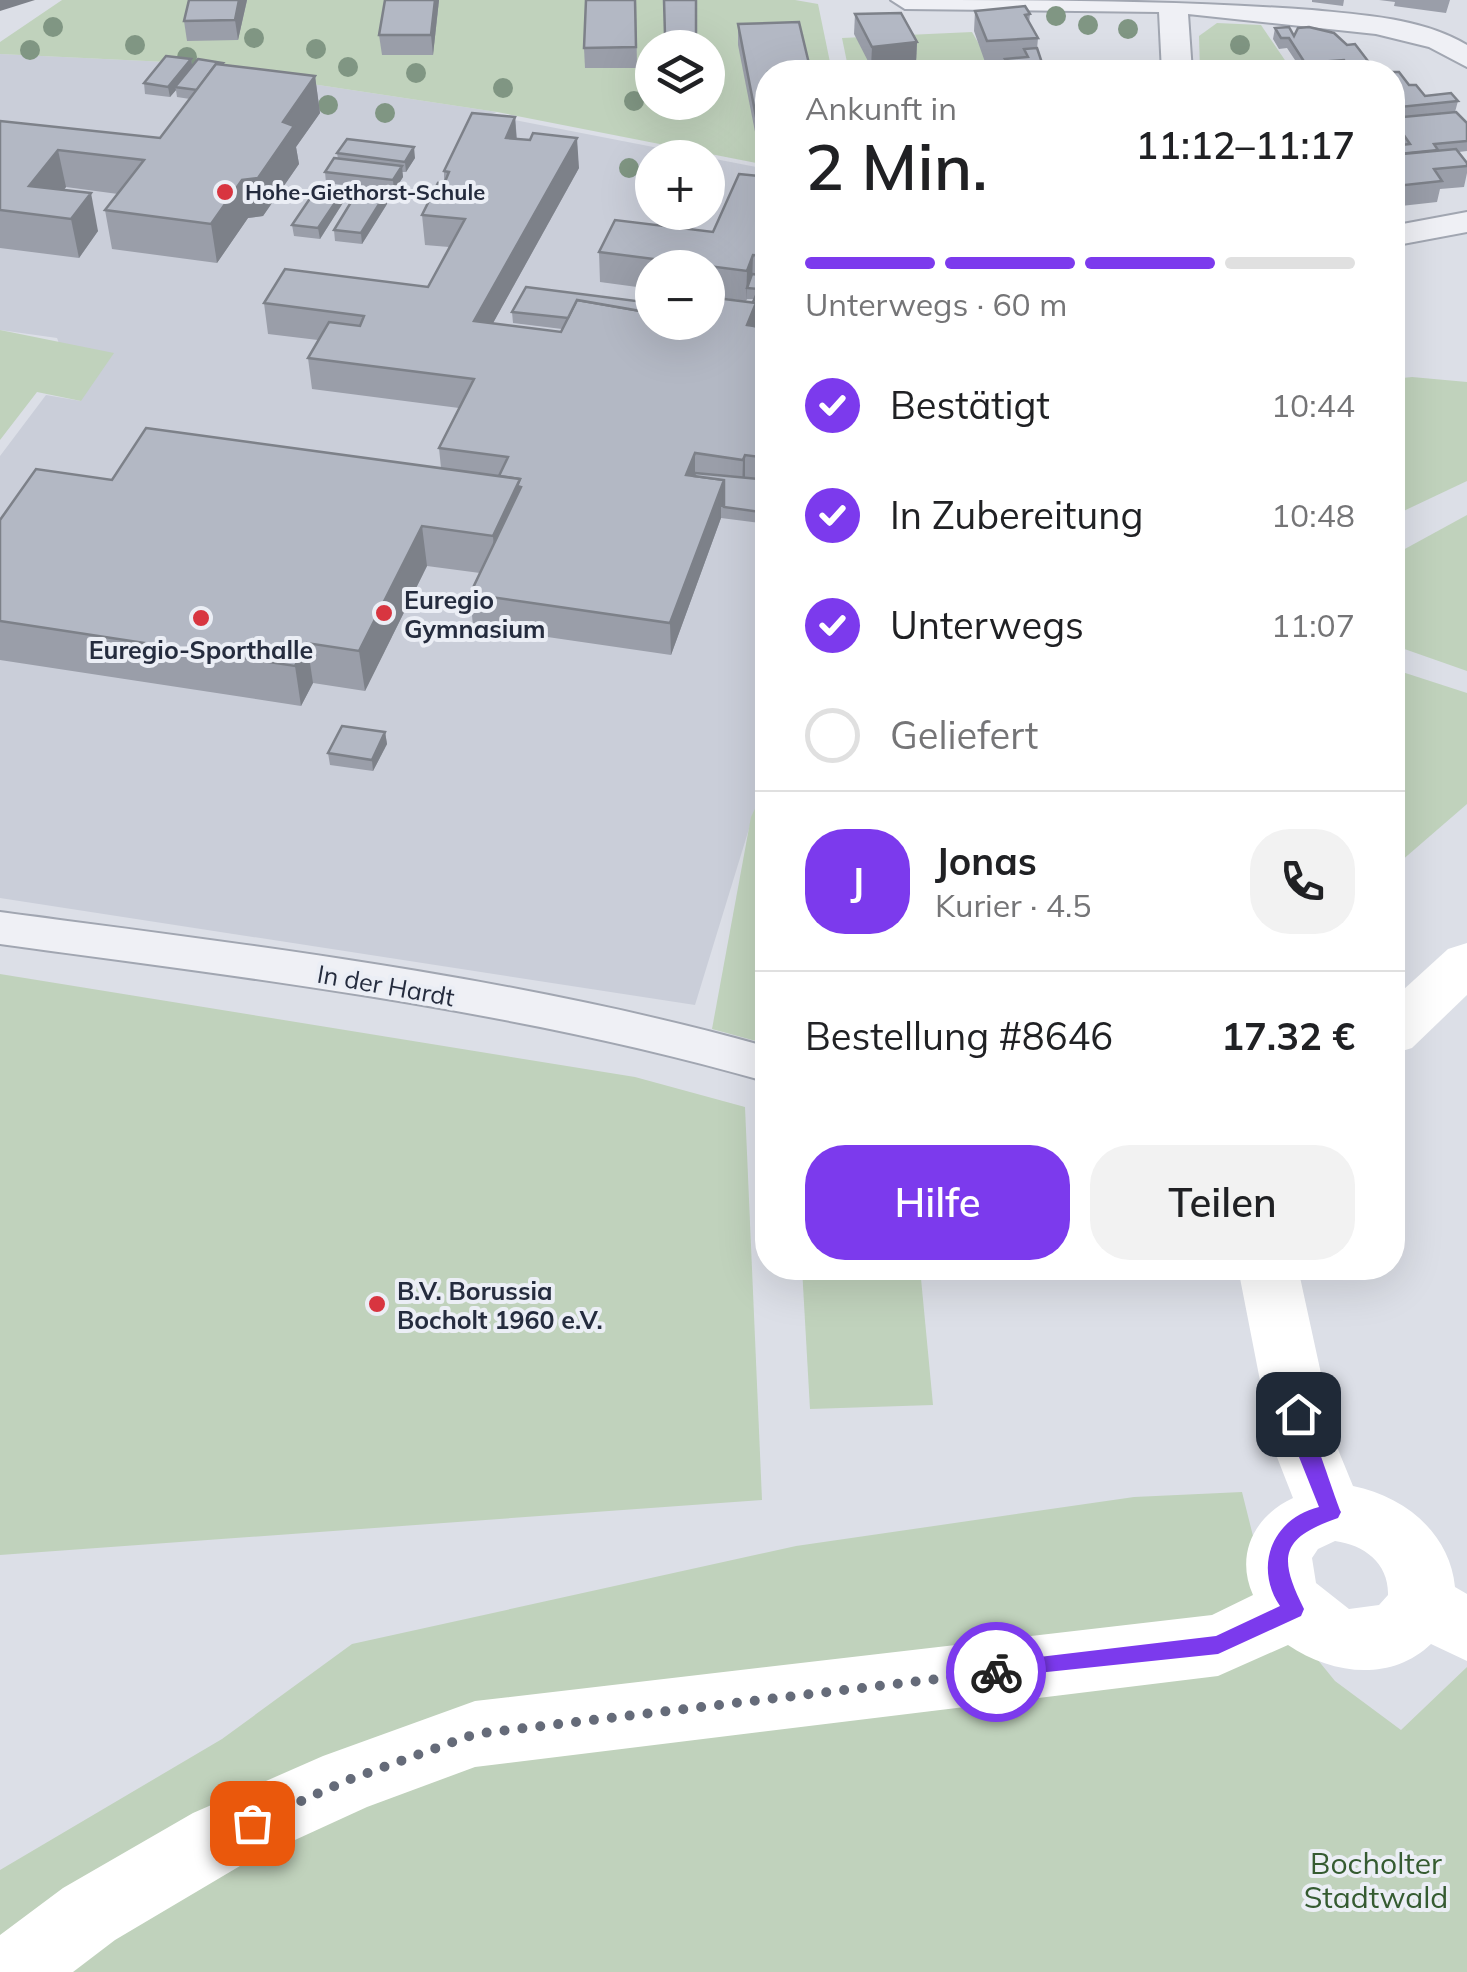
<!DOCTYPE html>
<html lang="de">
<meta charset="utf-8">
<style>
:root{--surface:#fff;--page:#f2f2f2;--text:#202124;--muted:#757577;--line:#e0e0e0;--accent:#7c3aed}
body{margin:0;font-family:Mulish,sans-serif;background:var(--page);color:var(--text);height:100vh;display:flex;flex-direction:column;font-size:38px;white-space:nowrap}
*{box-sizing:border-box;margin:0}
p{font-size:32px;color:var(--muted)}
.icon{flex:none;width:55px;height:55px;fill:none;stroke:currentColor;stroke-width:2;stroke-linecap:round;stroke-linejoin:round}
.map{position:relative;flex:1;overflow:hidden}
.side{position:absolute;left:755px;top:60px;width:650px;height:1220px;display:flex;flex-direction:column;background:var(--surface);border-radius:40px;box-shadow:0 10px 40px #0002}
.side>*{flex:none}
.buttons{position:absolute;left:635px;top:30px;display:grid;gap:20px}
.buttons a{display:grid;place-items:center;width:90px;height:90px;border-radius:50%;background:var(--surface);box-shadow:0 10px 40px #0002;font-size:50px}
.pin{position:absolute;display:grid;place-items:center;width:85px;height:85px;color:#fff;margin:-42px;border-radius:20px;box-shadow:0 5px 15px #0006}
.courier{position:absolute;display:grid;place-items:center;width:100px;height:100px;margin:-50px;border:8px solid #7c3aed;border-radius:50%;background:#fff;color:#222;box-shadow:0 2px 12px #0007}
.overview em{font-style:normal;font-weight:600}
.overview div{display:flex;flex-direction:column-reverse}
.overview{display:flex;align-items:center;justify-content:space-between;height:170px;padding:0 50px}
h1{font-size:65px;font-weight:600;line-height:75px}
.bar{display:grid;grid-template-columns:repeat(4,1fr);gap:15px 10px;align-content:center;height:120px;padding:0 50px}
.bar i{height:12px;border-radius:8px;background:var(--line)}
.bar .selected{background:var(--accent)}
.bar p{grid-column:span 4}
.line{display:flex;align-items:center;gap:25px;padding:0 50px;border-top:2px solid var(--line)}
.line div{flex:1}
.round{display:grid;place-items:center;flex:none;width:105px;height:105px;border-radius:40px;background:var(--page)}
ol{padding:0 50px;list-style:none}
li{display:flex;align-items:center;gap:30px;height:110px}
li p{margin-inline-start:auto}
li .icon{padding:10px;border-radius:50%;background:var(--accent);color:#fff;stroke-width:4}
li:last-child{color:var(--muted)}
li i{width:55px;height:55px;border:5px solid var(--line);border-radius:50%}
.button{display:flex;gap:20px;margin-top:auto;padding:20px 50px}
.button a{flex:1;height:115px;border-radius:40px;background:var(--accent);color:#fff;font-size:40px;font-weight:600;line-height:115px;text-align:center}
.button a+a{background:var(--page);color:var(--text)}
.map>svg:first-child{display:block}
.built{fill:#caced9;fill-rule:evenodd}
.green{fill:#c0d2bc;fill-rule:evenodd}
.lines{fill:none;stroke-linecap:round;stroke-linejoin:round}
.street-casing{stroke:#a1a6b1;stroke-width:4}
.street{fill:#eff0f5;fill-rule:evenodd}
.secondary{fill:#fff;fill-rule:evenodd}
.tree{fill:#809683}
.wall{fill:#9a9ea9}
.shaded-wall{fill:#7d8189}
.building{fill:#b3b8c4;stroke:#7d8189;stroke-width:2.5}
.route{fill:#7c3aed}
.done{stroke:#656b79;stroke-width:10;stroke-dasharray:0 18}
.poi-dot{fill:#d83540;stroke:#ebeef5;stroke-width:4}
.labels{text-anchor:middle;dominant-baseline:central;stroke-width:8;stroke-linejoin:round;paint-order:stroke}
.far-poi-label{font-size:22px;font-weight:bold;fill:#252c3e;stroke:#ebeef5;text-anchor:start}
.poi-label{font-size:25px;font-weight:bold;fill:#252c3e;stroke:#ebeef5;text-anchor:start}
.street-label{font-size:25px;fill:#252c3e;stroke:#ebeef5}
.near-park-label{font-size:30px;fill:#355b31;stroke:#ebeef5}
</style>
<div class="map">
<svg width="1467" height="1972" viewBox="0 0 1467 1972">
<rect width="100%" height="100%" fill="#dcdfe7"/>
<!-- built -->
<path class="built" d="M0 54 167 62 497 112 489 115 767 169V770L695 1005 0 898V456L46 395 81 401 57 338 0 330ZM652 158H708V212H652ZM652 268H708V322H652Z"/>
<!-- green -->
<g class="green">
<path d="M62 0H795L818 4 832 72H768L767 165 497 112 167 62 0 54V42ZM652 48H708V102H652Z"/>
<polygon points="1217,23 1261,25 1293,72 1200,72 1199,36"/>
<polygon points="972,32 995,72 849,72 842,38"/>
<polygon points="0,330 114,353 81,401 37,392 0,440"/>
<polygon points="1412,377 1467,382 1467,481 1393,516 1393,379"/>
<polygon points="1467,515 1467,671 1393,645 1392,556"/>
<polygon points="1393,669 1467,693 1467,804 1393,868"/>
<polygon points="767,783 767,1044 712,1029 751,817"/>
<polygon points="0,974 635,1077 745,1107 762,1500 0,1555"/>
<polygon points="802,1268 920,1268 933,1405 810,1409"/>
<polygon points="1242,1492 1269,1600 1335,1681 1401,1730 1467,1667 1467,1972 0,1972 0,1870 222,1739 352,1644 796,1546 1134,1497"/>
</g>
<g class="lines">
<defs>
<g id="street">
<path d="M891 0C1031 0 1172 0 1312 10 1363 15 1422 18 1467 45V67L1429 47 1376 34 1188 14 1192 72H1162L1159 12 905 9Z"/>
<polygon points="1467,212 1467,232 1392,246 1392,226"/>
<path d="M0 912C256 946 519 977 768 1047V1082C519 1010 256 979 0 944Z"/>
</g>
</defs>
<!-- street casing -->
<use href="#street" class="street-casing"/>
<!-- street -->
<use href="#street" class="street"/>
<!-- secondary -->
<g class="secondary">
<polygon points="1467,943 1467,995 1412,1048 1392,1054 1392,1000 1448,949"/>
<path d="M1238 1268H1298L1337 1447 1353 1486C1404 1496 1450 1533 1455 1587L1467 1594V1661L1431 1644C1390 1683 1331 1674 1288 1645L1218 1676 475 1767 367 1807 245 1863 115 1940 73 1972H0V1935L63 1888 193 1813 323 1756 475 1701 1212 1615 1253 1595C1235 1555 1254 1516 1293 1498L1273 1447ZM1335 1541C1365 1545 1389 1564 1388 1595L1379 1605 1349 1609 1316 1583 1312 1558 1318 1549Z"/>
</g>
</g>
<!-- trees -->
<g class="tree">
<circle cx="1056" cy="16" r="10"/>
<circle cx="1088" cy="25" r="10"/>
<circle cx="53" cy="27" r="10"/>
<circle cx="1128" cy="29" r="10"/>
<circle cx="254" cy="38" r="10"/>
<circle cx="135" cy="45" r="10"/>
<circle cx="1240" cy="45" r="10"/>
<circle cx="316" cy="49" r="10"/>
<circle cx="30" cy="50" r="10"/>
<circle cx="187" cy="57" r="10"/>
<circle cx="348" cy="67" r="10"/>
<circle cx="416" cy="73" r="10"/>
<circle cx="503" cy="88" r="10"/>
<circle cx="634" cy="101" r="10"/>
<circle cx="328" cy="105" r="10"/>
<circle cx="385" cy="113" r="10"/>
<circle cx="629" cy="168" r="10"/>
</g>
<!-- wall -->
<g class="wall">
<polygon points="189,0 247,0 238,40 187,41 184,21"/>
<polygon points="385,0 439,0 433,55 382,55 379,35"/>
<polygon points="636,0 637,68 585,68 584,48"/>
<polygon points="664,0 696,0 696,46 665,46"/>
<polygon points="1312,0 1344,0 1343,6 1312,2"/>
<polygon points="1379,0 1450,0 1446,13 1394,6 1395,2"/>
<polygon points="975,11 1030,14 1029,23 1038,38 1037,49 1042,63 1062,72 1006,72 1004,69 1005,60 985,62 974,31"/>
<polygon points="855,14 917,42 916,63 871,67 854,34"/>
<polygon points="738,24 768,72 768,142 757,142 738,45"/>
<polygon points="1275,28 1371,65 1369,72 1344,72 1342,70 1303,72 1287,48 1279,49 1273,39"/>
<polygon points="191,59 192,66 223,63 223,65 315,76 320,113 296,147 299,164 263,216 248,218 217,263 112,249 105,210 118,194 66,187 64,190 98,231 79,258 0,248 0,121 160,138 190,99 177,97 176,90 170,97 145,94 144,83"/>
<polygon points="1392,72 1425,96 1458,101 1455,112 1398,118 1393,111"/>
<polygon points="515,117 517,139 579,168 493,323 561,332 562,329 513,323 512,312 652,322 753,302 755,299 747,299 746,301 708,296 708,268 652,268 652,289 600,282 599,252 713,232 768,177 768,524 721,518 671,655 473,626 470,594 480,573 427,566 365,691 313,683 301,706 0,660 0,520 112,480 441,468 439,448 459,408 312,389 308,358 318,340 268,334 264,303 428,287 449,247 425,245 422,215 444,184 444,171"/>
<polygon points="1392,118 1467,123 1467,151 1459,152 1467,163 1467,173 1464,187 1440,189 1437,202 1392,207 1392,146 1401,145 1392,133"/>
<polygon points="337,153 415,158 406,172 402,172 403,177 394,191 326,183 325,172 338,159"/>
<polygon points="345,188 346,198 320,239 294,236 292,225"/>
<polygon points="387,204 362,244 335,241 334,230"/>
<polygon points="1392,332 1400,343 1395,364 1392,365"/>
<polygon points="385,732 387,744 373,771 330,765 328,753"/>
</g>
<!-- shaded-wall -->
<g class="shaded-wall">
<polygon points="0,0 35,0 0,11"/>
<polygon points="239,0 247,0 238,40 235,20"/>
<polygon points="435,0 439,0 433,55 431,35"/>
<polygon points="917,42 916,63 871,67 872,47"/>
<polygon points="191,59 193,70 175,87 176,90 170,97 168,87"/>
<polygon points="315,76 320,113 296,147 299,164 263,216 248,218 217,263 211,224"/>
<polygon points="515,117 517,147 506,138"/>
<polygon points="577,138 579,168 477,352 474,321"/>
<polygon points="414,147 415,158 406,172 405,162"/>
<polygon points="58,150 66,187 43,216 29,186"/>
<polygon points="402,166 403,177 394,191 393,180"/>
<polygon points="345,188 346,198 320,239 318,228"/>
<polygon points="91,193 98,231 79,258 71,219"/>
<polygon points="386,193 387,204 362,244 361,233"/>
<polygon points="753,255 752,285 747,288 746,301 747,271"/>
<polygon points="756,303 755,334 747,325"/>
<polygon points="695,453 695,484 686,475"/>
<polygon points="745,455 745,486 742,491 743,460"/>
<polygon points="520,479 523,518 496,576 493,536"/>
<polygon points="724,480 724,507 721,507 721,518 671,655 670,623"/>
<polygon points="422,526 427,566 365,691 359,651"/>
<polygon points="307,643 313,683 301,706 295,666"/>
<polygon points="385,732 387,744 373,771 372,760"/>
</g>
<!-- building -->
<g class="building">
<polygon points="189,0 239,0 235,20 184,21"/>
<polygon points="385,0 435,0 431,35 379,35"/>
<polygon points="586,0 635,0 636,47 584,48"/>
<polygon points="664,0 696,0 696,35 665,35"/>
<polygon points="1025,6 1030,14 1025,15 1038,38 987,41 975,11"/>
<polygon points="901,13 917,42 872,47 855,14"/>
<polygon points="799,22 811,72 768,72 768,121 757,122 738,24"/>
<polygon points="1289,27 1294,36 1298,28 1309,27 1334,33 1347,45 1355,44 1371,65 1350,68 1344,60 1305,63 1289,38 1281,38 1275,28"/>
<polygon points="1037,48 1042,63 1056,62 1062,72 1014,72 1005,59 1028,57 1024,49"/>
<polygon points="166,56 191,59 168,87 144,83"/>
<polygon points="198,59 223,63 221,65 216,64 197,90 175,87"/>
<polygon points="216,64 315,76 283,122 294,126 258,178 242,180 211,224 105,210 144,160 58,150 29,186 91,193 71,219 0,210 0,121 160,138"/>
<polygon points="924,70 925,72 874,72"/>
<polygon points="1388,72 1399,72 1409,85 1416,85 1425,96 1451,93 1458,101 1400,107 1395,100 1392,100 1392,72"/>
<polygon points="1456,112 1467,123 1467,141 1434,144 1438,150 1399,154 1392,146 1410,144 1392,118"/>
<polygon points="472,113 515,117 506,138 530,140 533,133 577,138 474,321 561,332 577,300 652,313 652,322 708,322 708,297 756,303 747,325 768,328 768,458 745,455 743,460 695,453 686,475 724,480 670,623 470,594 521,487 517,486 520,479 499,476 508,457 439,448 474,379 308,358 329,322 360,326 364,316 264,303 285,269 428,287 465,219 422,215 438,183 444,184 449,172 444,171"/>
<polygon points="347,139 414,147 405,162 337,153"/>
<polygon points="1456,149 1467,163 1467,166 1434,169 1442,181 1396,186 1392,180 1392,155"/>
<polygon points="334,158 402,166 393,180 325,172"/>
<polygon points="739,174 768,177 768,256 753,255 747,271 599,252 615,220 713,232"/>
<polygon points="319,185 345,188 318,228 292,225"/>
<polygon points="359,189 386,193 361,233 334,230"/>
<polygon points="752,274 768,276 768,328 754,326 756,303 753,302 759,289 747,288"/>
<polygon points="526,287 652,303 652,313 577,300 568,318 512,312"/>
<polygon points="1392,332 1400,343 1392,344"/>
<polygon points="146,428 520,479 493,536 422,526 359,651 307,643 295,666 0,621 0,520 36,469 112,480"/>
<polygon points="695,473 768,480 768,513 724,507 724,480 694,476"/>
<polygon points="342,726 385,732 372,760 328,753"/>
</g>
<!-- route -->
<path class="route" d="M1298 1406C1308 1411 1333 1494 1341 1512L1338 1518C1280 1538 1278 1557 1304 1609L1301 1616 1218 1654 989 1678 986 1672 996 1662 1216 1636 1280 1606C1253 1566 1273 1518 1319 1507L1295 1447 1288 1414Z"/>
<g class="lines">
<!-- done -->
<polyline class="done" points="252,1823 348,1780 475,1734 996,1672"/>
</g>
<!-- markers -->
<g class="poi-dot">
<circle cx="225" cy="192" r="10"/>
<circle cx="384" cy="613" r="10"/>
<circle cx="201" cy="618" r="10"/>
<circle cx="377" cy="1304" r="10"/>
</g>
<g class="labels">
<!-- far-poi labels -->
<g class="far-poi-label">
<text x="245" y="192">Hohe-Giethorst-Schule</text>
</g>
<!-- poi labels -->
<g class="poi-label">
<text x="404" y="599">Euregio<tspan x="404" dy="29">Gymnasium</tspan></text>
<text x="201" y="649" text-anchor="middle">Euregio-Sporthalle</text>
<text x="397" y="1290">B.V. Borussia<tspan x="397" dy="29">Bocholt 1960 e.V.</tspan></text>
</g>
<!-- street labels -->
<g class="street-label">
<text transform="translate(386 985) rotate(10)">In der Hardt</text>
</g>
<!-- near-park labels -->
<g class="near-park-label">
<text x="1376" y="1863">Bocholter<tspan x="1376" dy="34">Stadtwald</tspan></text>
</g>
</g>
</svg>
<div class="buttons">
<a><svg class="icon" aria-label="layers" viewBox="0 0 24 24"><path d="M12 4l9 5-9 5-9-5zM3 14l9 5 9-5"/></svg></a>
<a>+</a>
<a>−</a>
</div>
<div class="pin" style="left:252px;top:1823px;background:#ea580c"><svg class="icon" aria-label="bag" viewBox="0 0 24 24"><path d="M5 8h14l-1 12H6zM9 8a3 3 0 0 1 6 0"/></svg></div>
<div class="pin" style="left:1298px;top:1414px;background:#1f2937"><svg class="icon" aria-label="home" viewBox="0 0 24 24"><path d="M3 11l9-7 9 7M6 9v11h12V9"/></svg></div>
<div class="courier" style="left:996px;top:1672px"><svg class="icon" aria-label="bike" viewBox="0 0 24 24"><circle cx="6" cy="16" r="4"/><circle cx="18" cy="16" r="4"/><path d="M6 16l4-8h5l3 8M10 8l3 8H6M13 5h3"/></svg></div>
<section class="side">
<div class="overview"><div><h1>2 Min.</h1><p>Ankunft in</p></div><em>11:12–11:17</em></div>
<div class="bar"><i class="selected"></i><i class="selected"></i><i class="selected"></i><i></i><p>Unterwegs · 60 m</p></div>
<ol>
<li><svg class="icon" aria-label="check" viewBox="0 0 24 24"><path d="M5 12l5 5 9-10"/></svg>Bestätigt<p>10:44</p></li>
<li><svg class="icon" aria-label="check" viewBox="0 0 24 24"><path d="M5 12l5 5 9-10"/></svg>In Zubereitung<p>10:48</p></li>
<li><svg class="icon" aria-label="check" viewBox="0 0 24 24"><path d="M5 12l5 5 9-10"/></svg>Unterwegs<p>11:07</p></li>
<li><i></i>Geliefert</li>
</ol>
<div class="line" style="height:180px"><b class="round" style="background:var(--accent);color:#fff">J</b><div><b>Jonas</b><p>Kurier · 4.5</p></div><a class="round"><svg class="icon" aria-label="phone" viewBox="0 0 24 24"><path d="M5 4h4l2 5-3 2q2 4 5 5l2-3 5 2v4C11 20 4 13 5 4z"/></svg></a></div>
<div class="line" style="height:130px"><div>Bestellung #8646</div><b>17.32 €</b></div>
<div class="button"><a>Hilfe</a><a>Teilen</a></div>
</section>
</div>
